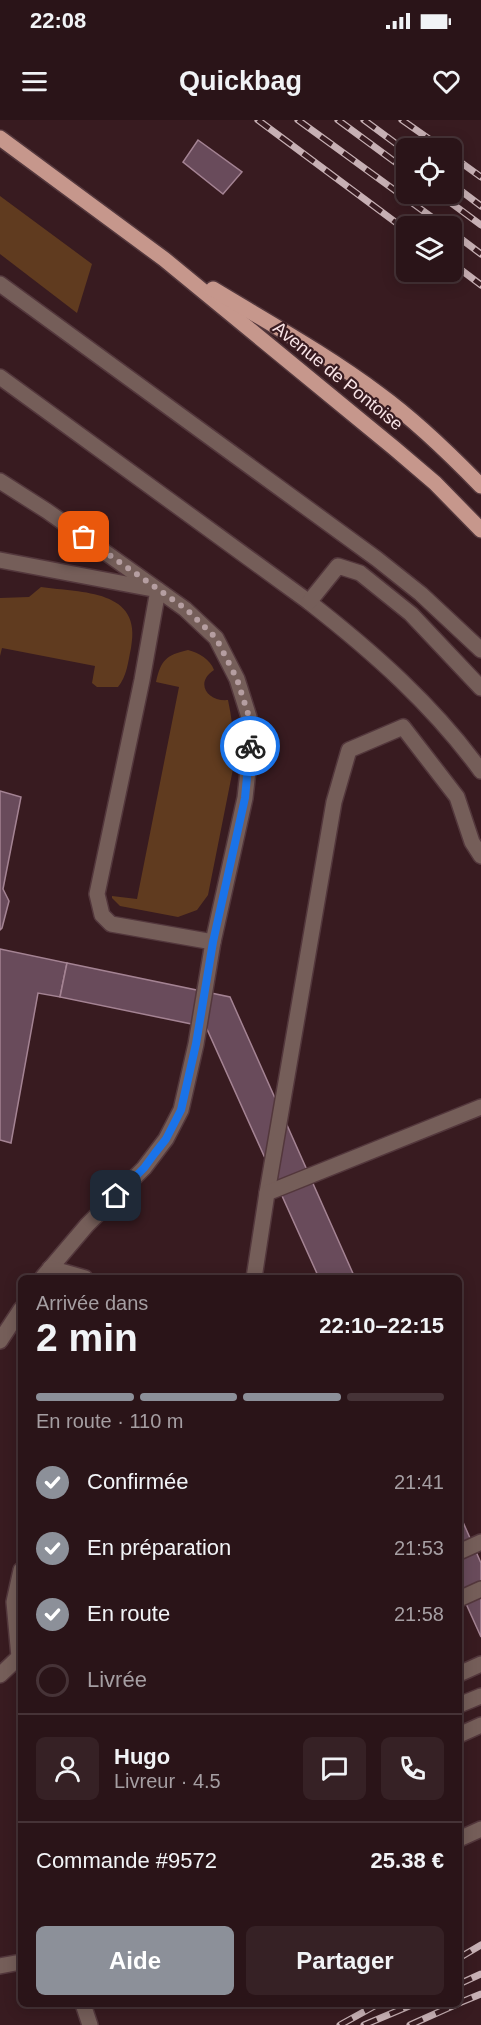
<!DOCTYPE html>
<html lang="fr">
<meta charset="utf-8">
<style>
:root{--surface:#2a1418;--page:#362125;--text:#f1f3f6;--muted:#a59ea2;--line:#463337;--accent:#8c9099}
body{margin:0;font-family:Helvetica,sans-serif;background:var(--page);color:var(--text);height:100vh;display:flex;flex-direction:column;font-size:22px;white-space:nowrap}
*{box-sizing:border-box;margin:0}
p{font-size:20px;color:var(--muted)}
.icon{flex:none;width:33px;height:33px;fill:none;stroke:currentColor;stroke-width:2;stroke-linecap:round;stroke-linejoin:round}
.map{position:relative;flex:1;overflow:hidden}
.sheet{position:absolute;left:18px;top:1155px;width:444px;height:732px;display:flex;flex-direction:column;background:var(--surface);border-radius:9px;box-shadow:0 3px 15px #0003,0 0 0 2px var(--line)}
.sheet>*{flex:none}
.fabs{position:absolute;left:396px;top:18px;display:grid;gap:12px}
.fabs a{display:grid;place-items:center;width:66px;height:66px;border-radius:9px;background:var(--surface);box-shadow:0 3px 15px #0003,0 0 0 2px var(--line);font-size:30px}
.pin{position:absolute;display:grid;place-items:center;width:51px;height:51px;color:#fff;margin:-26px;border-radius:12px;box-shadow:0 3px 9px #0006}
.courier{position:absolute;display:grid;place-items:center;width:60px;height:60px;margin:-30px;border:4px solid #1a73e8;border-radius:50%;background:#fff;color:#222;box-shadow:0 2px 8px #0007}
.summary em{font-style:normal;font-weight:700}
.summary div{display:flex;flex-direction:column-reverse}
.summary{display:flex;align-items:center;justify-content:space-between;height:102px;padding:0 18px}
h1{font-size:39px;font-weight:700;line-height:45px}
.bar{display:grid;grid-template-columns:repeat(4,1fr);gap:9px 6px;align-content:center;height:72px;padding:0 18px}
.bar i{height:8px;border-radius:4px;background:var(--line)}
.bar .active{background:var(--accent)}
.bar p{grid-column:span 4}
.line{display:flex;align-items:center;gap:15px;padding:0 18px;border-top:2px solid var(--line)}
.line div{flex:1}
.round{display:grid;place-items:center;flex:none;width:63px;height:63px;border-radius:9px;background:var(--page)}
ol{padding:0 18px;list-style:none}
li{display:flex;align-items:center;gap:18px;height:66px}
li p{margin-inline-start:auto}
li .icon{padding:6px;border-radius:50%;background:var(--accent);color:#fff;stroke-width:4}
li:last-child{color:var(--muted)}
li i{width:33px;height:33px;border:3px solid var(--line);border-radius:50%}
.button{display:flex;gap:12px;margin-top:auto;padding:12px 18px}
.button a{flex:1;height:69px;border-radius:9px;background:var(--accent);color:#fff;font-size:24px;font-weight:700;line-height:69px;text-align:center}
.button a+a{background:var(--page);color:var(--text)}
.status{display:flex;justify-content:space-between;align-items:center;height:42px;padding:0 30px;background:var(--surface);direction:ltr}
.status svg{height:16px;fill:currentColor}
header{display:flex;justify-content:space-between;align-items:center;height:78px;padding:0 18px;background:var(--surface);font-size:27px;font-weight:700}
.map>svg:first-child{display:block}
.green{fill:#603b1f}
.building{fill:#694b5b;stroke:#a48393;stroke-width:1.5}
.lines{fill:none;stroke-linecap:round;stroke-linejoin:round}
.minor-casing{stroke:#53373c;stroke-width:18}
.major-casing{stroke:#53373c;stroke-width:18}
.minor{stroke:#755e59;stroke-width:15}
.major{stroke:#c6978c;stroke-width:15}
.rail-casing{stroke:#c7b0b4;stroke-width:7}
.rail{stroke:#381b20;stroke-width:4.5;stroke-dasharray:14;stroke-linecap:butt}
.done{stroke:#b59ea1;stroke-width:6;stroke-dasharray:0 10.8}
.route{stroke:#1a73e8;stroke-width:8}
.labels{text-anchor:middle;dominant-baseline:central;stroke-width:4.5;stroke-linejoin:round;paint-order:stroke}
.street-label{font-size:18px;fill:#f9e4e7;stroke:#381b20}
</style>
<div class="status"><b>22:08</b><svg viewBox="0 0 49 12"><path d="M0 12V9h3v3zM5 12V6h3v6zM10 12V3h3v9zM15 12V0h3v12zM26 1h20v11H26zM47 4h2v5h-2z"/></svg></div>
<header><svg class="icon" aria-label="menu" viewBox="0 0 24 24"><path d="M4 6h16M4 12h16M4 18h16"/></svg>Quickbag<svg class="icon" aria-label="heart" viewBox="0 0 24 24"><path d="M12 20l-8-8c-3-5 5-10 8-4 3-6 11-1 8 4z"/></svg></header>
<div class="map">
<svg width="481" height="1905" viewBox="0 0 481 1905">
<rect width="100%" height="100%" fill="#381b20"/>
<!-- green -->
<g class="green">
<polygon points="0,76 92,144 77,193 0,134"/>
<path d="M41 467C82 473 143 469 131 528 128 542 127 556 118 567H97L92 563 95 546 2 528 0 536V478L29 477Z"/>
<path d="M188 530C199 533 210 539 214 550 194 563 208 582 228 580 233 603 235 625 233 649L208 775 197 790 178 797 120 786 112 778V776L137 779 179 567 156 562C161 540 166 535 188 530Z"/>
</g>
<!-- building -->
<g class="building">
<polygon points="198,20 242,52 223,74 183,42"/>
<polygon points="0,671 21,677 3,769 9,781 2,808 0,810"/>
<polygon points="0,829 67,843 60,877 38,873 11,1023 0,1020"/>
<polygon points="67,843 230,877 355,1158 319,1158 206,907 60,877"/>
<polygon points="459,1393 481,1443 481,1517 459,1468"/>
</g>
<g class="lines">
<defs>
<g id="minor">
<polyline points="0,164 377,439 421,474 481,530"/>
<path d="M0 257 309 482C373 532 433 585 481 651"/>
<polyline points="0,361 47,391 185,489 216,518 237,559 249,597 250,632 245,678 213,822 196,924 181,990 166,1019 144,1048 87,1105 42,1158"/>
<polyline points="0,440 158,470 142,560 97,774 102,795 111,804 213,822"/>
<polyline points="309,482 338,446 360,453 411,494 481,568"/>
<polyline points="267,1073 334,682 349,630 403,607 457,677 472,722 481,736"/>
<polyline points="50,1148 85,1158"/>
<polyline points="254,1158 267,1073 481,987"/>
<polyline points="0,1221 21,1189"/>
<polyline points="459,1432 481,1422"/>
<polyline points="459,1479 481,1469"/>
<polyline points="19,1537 14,1482 21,1450"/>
<polyline points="459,1554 481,1544"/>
<polyline points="0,1555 19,1537"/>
<polyline points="459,1585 481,1576"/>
<polyline points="459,1615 481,1605"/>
<polyline points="459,1719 481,1709"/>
<polyline points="0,1846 21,1842"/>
<polyline points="83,1884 90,1905"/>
</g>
<g id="major">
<polyline points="0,18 164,139 394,328 435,363 481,410"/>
<path d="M213 169C269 203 327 235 379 274 416 301 449 333 481 366"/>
</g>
</defs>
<!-- minor casing -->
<use href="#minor" class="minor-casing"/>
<!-- major casing -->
<use href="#major" class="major-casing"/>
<!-- minor -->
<use href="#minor" class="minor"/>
<!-- major -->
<use href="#major" class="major"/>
<defs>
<g id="rail">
<polyline points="258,0 406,110"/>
<polyline points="298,0 444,106"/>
<polyline points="338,0 406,50"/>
<polyline points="364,0 406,31"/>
<polyline points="402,0 442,28"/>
<polyline points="452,36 481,57"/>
<polyline points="452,64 481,86"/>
<polyline points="439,74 481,105"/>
<polyline points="452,112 481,134"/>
<polyline points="452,143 481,165"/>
<polyline points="459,1838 481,1825"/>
<polyline points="459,1864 481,1854"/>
<polyline points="459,1883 481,1874"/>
<polyline points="340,1905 378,1884"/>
<polyline points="364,1905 414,1884"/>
<polyline points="410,1905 457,1884"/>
</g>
</defs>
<!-- rail casing -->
<use href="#rail" class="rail-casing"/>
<!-- rail -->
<use href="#rail" class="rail"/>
</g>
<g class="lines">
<!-- done -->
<polyline class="done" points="84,417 186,489 216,518 237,559 249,597 250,626"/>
<!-- route -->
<polyline class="route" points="116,1076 144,1048 155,1033 166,1019 181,990 196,924 213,822 245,678 250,626"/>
</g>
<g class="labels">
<!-- street labels -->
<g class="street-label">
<text transform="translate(338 256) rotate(39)">Avenue de Pontoise</text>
</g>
</g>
</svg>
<div class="fabs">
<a><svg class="icon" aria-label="locate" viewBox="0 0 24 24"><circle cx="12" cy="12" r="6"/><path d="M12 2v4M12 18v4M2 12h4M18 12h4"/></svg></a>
<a><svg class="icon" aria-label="layers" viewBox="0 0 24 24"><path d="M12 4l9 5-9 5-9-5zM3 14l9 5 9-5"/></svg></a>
</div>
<div class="pin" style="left:84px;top:417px;background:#ea580c"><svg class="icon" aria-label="bag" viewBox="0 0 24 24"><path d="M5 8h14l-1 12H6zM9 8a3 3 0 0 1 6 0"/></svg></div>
<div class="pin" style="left:116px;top:1076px;background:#1f2937"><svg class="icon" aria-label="home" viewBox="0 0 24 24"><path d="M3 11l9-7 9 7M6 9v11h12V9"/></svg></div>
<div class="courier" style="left:250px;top:626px"><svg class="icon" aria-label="bike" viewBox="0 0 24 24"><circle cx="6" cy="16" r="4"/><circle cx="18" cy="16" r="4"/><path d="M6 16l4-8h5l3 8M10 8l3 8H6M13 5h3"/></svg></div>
<section class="sheet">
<div class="summary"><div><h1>2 min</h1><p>Arrivée dans</p></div><em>22:10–22:15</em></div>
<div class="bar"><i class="active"></i><i class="active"></i><i class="active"></i><i></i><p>En route · 110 m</p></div>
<ol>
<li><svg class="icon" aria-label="check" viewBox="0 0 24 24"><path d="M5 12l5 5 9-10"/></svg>Confirmée<p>21:41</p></li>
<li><svg class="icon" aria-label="check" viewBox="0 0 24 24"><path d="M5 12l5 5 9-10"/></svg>En préparation<p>21:53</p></li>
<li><svg class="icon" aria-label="check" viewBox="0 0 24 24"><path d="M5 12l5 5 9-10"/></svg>En route<p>21:58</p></li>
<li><i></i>Livrée</li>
</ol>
<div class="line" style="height:108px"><a class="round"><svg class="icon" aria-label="person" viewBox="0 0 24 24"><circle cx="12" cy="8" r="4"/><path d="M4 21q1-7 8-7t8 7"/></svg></a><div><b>Hugo</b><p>Livreur · 4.5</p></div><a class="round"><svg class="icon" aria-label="chat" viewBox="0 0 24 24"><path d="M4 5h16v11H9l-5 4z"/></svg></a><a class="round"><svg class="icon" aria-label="phone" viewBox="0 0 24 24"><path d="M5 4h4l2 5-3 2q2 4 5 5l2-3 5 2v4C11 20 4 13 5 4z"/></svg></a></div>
<div class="line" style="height:78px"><div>Commande #9572</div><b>25.38 €</b></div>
<div class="button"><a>Aide</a><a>Partager</a></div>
</section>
</div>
